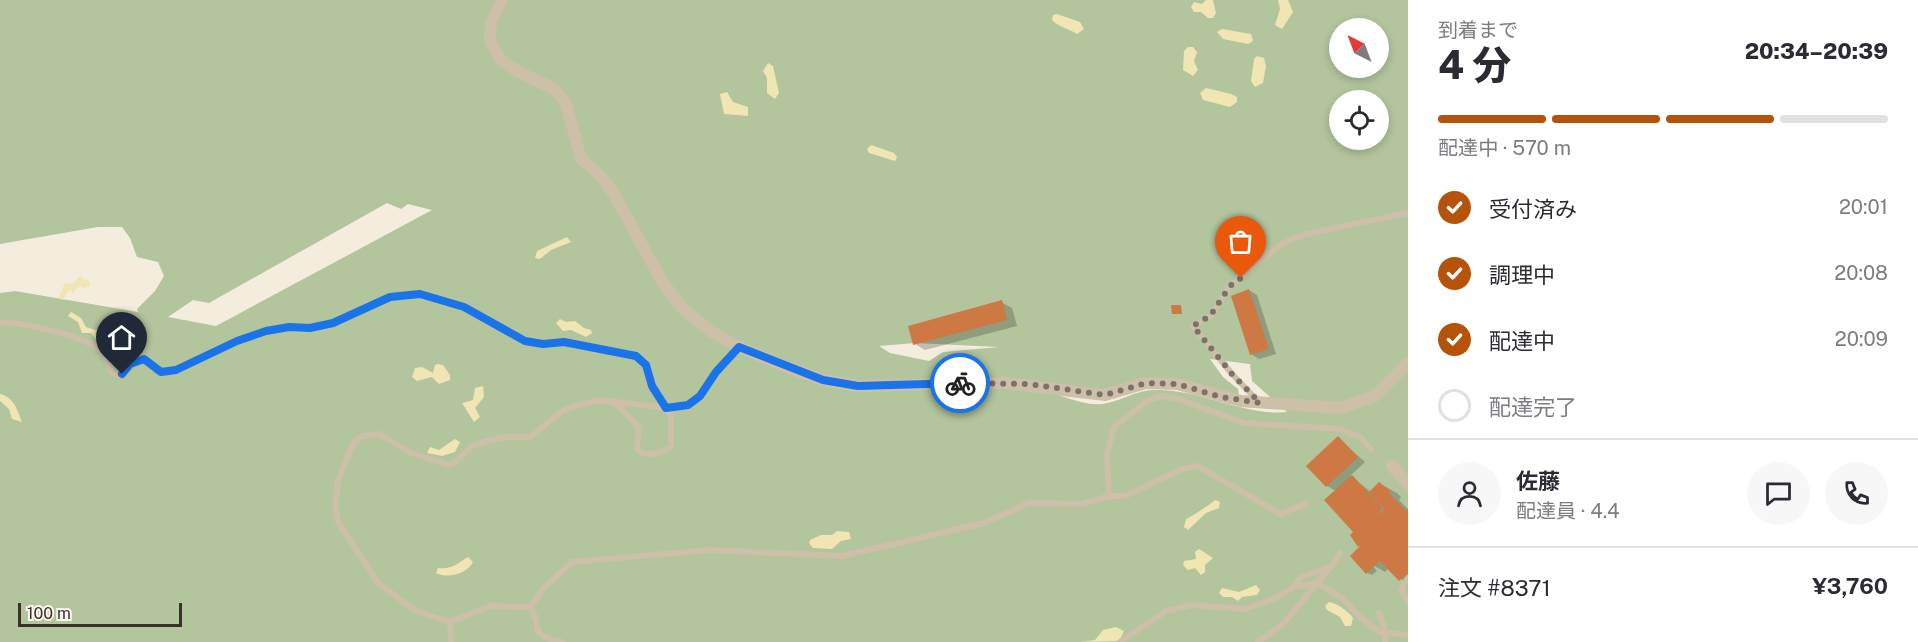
<!DOCTYPE html>
<html lang="ja">
<meta charset="utf-8">
<style>
:root{--surface:#fff;--page:#f7f7f7;--text:#2b2b33;--muted:#7c7c81;--line:#e1e1e2;--accent:#b45309}
body{margin:0;font-family:"Public Sans","Noto Sans JP",sans-serif;background:var(--page);color:var(--text);height:100vh;display:flex;flex-direction:column;font-size:22px;white-space:nowrap}
*{box-sizing:border-box;margin:0}
p{font-size:20px;color:var(--muted)}
.icon{flex:none;width:33px;height:33px;fill:none;stroke:currentColor;stroke-width:2;stroke-linecap:round;stroke-linejoin:round}
.map{position:relative;flex:1;overflow:hidden}
.drawer{display:flex;flex-direction:column;background:var(--surface);width:510px}
.drawer>*{flex:none}
.needle{width:39px;rotate:318deg}
.controls{position:absolute;left:1329px;top:18px;display:grid;gap:12px}
.controls a{display:grid;place-items:center;width:60px;height:60px;border-radius:50%;background:var(--surface);box-shadow:0 3px 9px #0003;font-size:30px}
.scale{position:absolute;left:18px;bottom:15px;width:164px;box-sizing:border-box;padding-left:6px;border:3px solid #3a3129;border-top:0;font-size:16px;line-height:21px;white-space:nowrap;color:#3a3129;-webkit-text-stroke:4px #fbf6eb;paint-order:stroke}
.pin{position:absolute;display:grid;place-items:center;width:51px;height:51px;color:#fff;margin:-62px -26px;border-radius:50% 50% 50% 0;rotate:-45deg;box-shadow:0 0 6px #0007}
.pin .icon{rotate:45deg}
.courier{position:absolute;display:grid;place-items:center;width:60px;height:60px;margin:-30px;border:4px solid #1a73e8;border-radius:50%;background:#fff;color:#222;box-shadow:0 2px 8px #0007}
.headline em{font-style:normal;font-weight:800}
.headline div{display:flex;flex-direction:column-reverse}
.headline{display:flex;align-items:center;justify-content:space-between;height:102px;padding:0 30px}
h1{font-size:39px;font-weight:800;line-height:45px}
.bar{display:grid;grid-template-columns:repeat(4,1fr);gap:9px 6px;align-content:center;height:72px;padding:0 30px}
.bar i{height:8px;border-radius:4px;background:var(--line)}
.bar .on{background:var(--accent)}
.bar p{grid-column:span 4}
.line{display:flex;align-items:center;gap:15px;padding:0 30px;border-top:2px solid var(--line)}
.line div{flex:1}
.round{display:grid;place-items:center;flex:none;width:63px;height:63px;border-radius:32px;background:var(--page)}
ol{padding:0 30px;list-style:none}
li{display:flex;align-items:center;gap:18px;height:66px}
li p{margin-inline-start:auto}
li .icon{padding:6px;border-radius:50%;background:var(--accent);color:#fff;stroke-width:4}
li:last-child{color:var(--muted)}
li i{width:33px;height:33px;border:3px solid var(--line);border-radius:50%}
main{display:flex;flex:1;min-height:0}
.map>svg:first-child{display:block}
.green{fill:#b2c59d;fill-rule:evenodd}
.sand{fill:#f1e5b3}
.shadow{fill:#0003}
.building{fill:#ce7843}
.lines{fill:none;stroke-linecap:round;stroke-linejoin:round}
.service{stroke:#cebfa9;stroke-width:6}
.minor{stroke:#cebfa9;stroke-width:12}
.done{stroke:#7b7368;stroke-width:6;stroke-dasharray:0 10.8}
.route{stroke:#1a73e8;stroke-width:8}
</style>
<main>
<div class="map">
<svg width="1408" height="642" viewBox="0 0 1408 642">
<rect width="100%" height="100%" fill="#f4edde"/>
<!-- green -->
<path class="green" d="M0 0H1408V642H0V293L15 291 138 312 137 309 155 291 164 276 158 262 137 257 130 238 122 227H98L0 244ZM1340 28H1378V68H1340ZM1340 100H1378V140H1340ZM387 203 401 209 408 204 432 210 216 326 168 317 193 300 209 303ZM915 343 998 347H999L943 352 929 361 890 353 879 346ZM1210 359 1250 364 1252 381 1287 412C1243 416 1200 389 1156 390 1135 390 1122 401 1103 404 1089 406 1071 399 1058 395 1117 389 1180 381 1239 395L1238 389 1223 377Z"/>
<!-- sand -->
<g class="sand">
<polygon points="1206,0 1213,0 1216,13 1213,18 1208,18 1201,12 1194,12 1191,7 1194,2 1202,4"/>
<polygon points="1278,0 1288,0 1293,12 1282,29 1275,25 1280,9"/>
<path d="M1057 14 1080 22 1084 29 1077 34C1068 28 1060 28 1052 20L1053 15Z"/>
<polygon points="1222,29 1251,34 1253,41 1248,44 1223,39 1217,32"/>
<polygon points="1188,47 1193,47 1197,52 1194,61 1198,70 1193,76 1183,70 1184,51"/>
<polygon points="1257,56 1264,58 1266,66 1263,83 1255,87 1251,81 1254,59"/>
<polygon points="768,63 773,66 779,93 775,99 767,93 767,78 763,71"/>
<polygon points="1206,88 1231,94 1237,97 1237,102 1230,107 1203,100 1200,93"/>
<polygon points="727,92 733,102 748,107 748,116 724,114 720,94"/>
<polygon points="871,145 894,153 897,157 895,161 869,153 867,149"/>
<polygon points="567,237 571,242 551,250 540,259 535,258 537,251"/>
<polygon points="80,276 85,280 89,279 90,286 85,288 79,286 73,293 69,290 63,300 58,298 65,283 72,284"/>
<polygon points="71,312 81,318 86,327 102,332 103,340 99,343 91,333 82,333 78,322 68,316"/>
<polygon points="560,319 566,322 575,321 584,328 591,330 592,333 586,337 571,330 563,331 556,323"/>
<polygon points="438,364 443,365 450,375 450,380 439,384 432,377 417,381 412,377 415,368 422,367 433,373 435,365"/>
<polygon points="483,386 484,397 475,408 480,417 474,422 462,403 473,400 475,388"/>
<path d="M0 394C15 398 17 410 22 422L12 419 9 409 0 401Z"/>
<polygon points="455,439 460,442 455,452 442,456 427,453 430,447 439,450"/>
<path d="M1215 500 1220 502 1219 508 1206 513 1188 530 1184 527 1186 519C1191 517 1211 504 1215 500Z"/>
<polygon points="837,531 849,532 851,539 841,541 832,549 813,548 809,543 810,540 821,535 832,535"/>
<polygon points="1199,549 1213,558 1205,565 1205,572 1201,575 1195,568 1188,570 1183,565 1184,561 1196,559 1195,552"/>
<path d="M468 557 473 562C467 574 448 579 436 573L438 568C451 570 458 563 468 557Z"/>
<polygon points="1256,585 1260,590 1257,595 1242,597 1238,601 1232,597 1223,597 1219,593 1222,588 1239,592"/>
<path d="M1329 602C1337 603 1348 611 1353 618L1351 626H1345L1340 617 1327 610 1325 606Z"/>
<polygon points="1116,627 1124,631 1119,641 1080,642 1095,640 1103,630"/>
</g>
<!-- shadow -->
<g class="shadow">
<polygon points="1249,290 1257,295 1276,354 1259,359 1251,354"/>
<polygon points="1001,302 1012,308 1017,326 925,350 915,344"/>
<polygon points="1338,438 1365,462 1350,476 1371,492 1386,487 1397,493 1401,497 1399,500 1408,509 1408,585 1389,568 1385,572 1371,564 1377,571 1372,575 1367,573 1361,547 1336,491 1327,486"/>
</g>
<!-- building -->
<g class="building">
<polygon points="1249,289 1269,349 1250,355 1231,296"/>
<polygon points="1002,300 1007,320 913,345 908,326"/>
<polygon points="1171,305 1181,305 1182,314 1172,314"/>
<polygon points="1338,436 1358,457 1326,487 1306,466"/>
<polygon points="1352,475 1383,508 1379,512 1382,514 1384,508 1369,492 1379,482 1391,491 1389,493 1406,511 1408,509 1408,573 1399,581 1380,561 1366,574 1350,556 1363,543 1358,547 1350,535 1353,532 1324,500"/>
</g>
<g class="lines">
<!-- service -->
<g class="service">
<path d="M0 323C20 321 92 337 104 354 108 359 109 367 112 372L118 375 130 365 144 359 161 372 176 370 237 341 266 331 289 327 310 328 333 323 390 297 420 294 464 307 525 341 543 343 564 342 636 356 646 365 652 386 671 416V447C661 453 647 459 637 449L639 428 622 409 610 401"/>
<polyline points="1257,400 1232,374 1193,326 1211,316 1230,286 1283,243 1306,234 1408,213"/>
<polyline points="1109,496 1107,455 1114,427 1148,400 1163,396 1179,399 1244,423 1340,429 1360,437 1371,449"/>
<polyline points="1408,578 1401,589 1408,602"/>
<polyline points="1292,587 1317,583 1329,569"/>
<polyline points="530,607 543,589 572,562 710,550 842,556 984,523 1029,503 1082,504 1109,496 1125,496 1182,469 1198,466 1280,514 1305,504"/>
<polyline points="1379,613 1384,626 1385,642"/>
<polyline points="450,622 451,642"/>
<path d="M562 642C525 634 545 630 530 607L490 606 450 622 416 611 379 584 338 522 335 505 338 481 354 442 363 436 379 434 411 453 449 465 456 462 472 446 483 442 505 437H530L564 410 583 404 599 400 666 408 688 405 700 396 715 372 739 347"/>
<polyline points="1120,642 1166,611 1192,605 1244,609 1272,600 1292,588 1301,577 1331,567 1340,553"/>
<polyline points="1258,642 1283,624 1317,583 1342,598 1361,618 1380,632 1408,635"/>
</g>
<!-- minor -->
<g class="minor">
<polyline points="502,0 491,22 490,41 501,60 515,70 554,89 566,103 581,159 600,175 614,194 663,283 683,309 712,332 739,347 789,368 823,380 858,386 1003,383 1105,395 1146,383 1177,384 1241,401 1340,408 1375,396 1408,363"/>
<polyline points="1392,466 1408,484"/>
</g>
</g>
<g class="lines">
<!-- done -->
<polyline class="done" points="960,383 1029,384 1105,395 1146,383 1177,384 1221,397 1260,403 1232,374 1193,326 1210,316 1230,286 1241,278"/>
<!-- route -->
<polyline class="route" points="122,374 130,364 144,359 161,372 176,370 237,341 266,331 289,327 310,328 333,323 390,297 420,294 464,307 525,341 543,344 564,342 636,356 646,365 652,386 666,408 688,405 700,396 716,372 739,347 823,380 858,386 960,383"/>
</g>
</svg>
<div class="controls">
<a><svg class="needle" viewBox="-14 -14 28 28"><path d="M0-13l5 13h-10z" fill="#e53935"/><path d="M0 13l5-13h-10z" fill="#7c7c81"/></svg></a>
<a><svg class="icon" aria-label="locate" viewBox="0 0 24 24"><circle cx="12" cy="12" r="6"/><path d="M12 2v4M12 18v4M2 12h4M18 12h4"/></svg></a>
</div>
<div class="scale">100 m</div>
<div class="pin" style="left:1241px;top:278px;background:#ea580c"><svg class="icon" aria-label="bag" viewBox="0 0 24 24"><path d="M5 8h14l-1 12H6zM9 8a3 3 0 0 1 6 0"/></svg></div>
<div class="pin" style="left:122px;top:374px;background:#1f2937"><svg class="icon" aria-label="home" viewBox="0 0 24 24"><path d="M3 11l9-7 9 7M6 9v11h12V9"/></svg></div>
<div class="courier" style="left:960px;top:383px"><svg class="icon" aria-label="bike" viewBox="0 0 24 24"><circle cx="6" cy="16" r="4"/><circle cx="18" cy="16" r="4"/><path d="M6 16l4-8h5l3 8M10 8l3 8H6M13 5h3"/></svg></div>
</div>
<section class="drawer">
<div class="headline"><div><h1>4 分</h1><p>到着まで</p></div><em>20:34–20:39</em></div>
<div class="bar"><i class="on"></i><i class="on"></i><i class="on"></i><i></i><p>配達中 · 570 m</p></div>
<ol>
<li><svg class="icon" aria-label="check" viewBox="0 0 24 24"><path d="M5 12l5 5 9-10"/></svg>受付済み<p>20:01</p></li>
<li><svg class="icon" aria-label="check" viewBox="0 0 24 24"><path d="M5 12l5 5 9-10"/></svg>調理中<p>20:08</p></li>
<li><svg class="icon" aria-label="check" viewBox="0 0 24 24"><path d="M5 12l5 5 9-10"/></svg>配達中<p>20:09</p></li>
<li><i></i>配達完了</li>
</ol>
<div class="line" style="height:108px"><a class="round"><svg class="icon" aria-label="person" viewBox="0 0 24 24"><circle cx="12" cy="8" r="4"/><path d="M4 21q1-7 8-7t8 7"/></svg></a><div><b>佐藤</b><p>配達員 · 4.4</p></div><a class="round"><svg class="icon" aria-label="chat" viewBox="0 0 24 24"><path d="M4 5h16v11H9l-5 4z"/></svg></a><a class="round"><svg class="icon" aria-label="phone" viewBox="0 0 24 24"><path d="M5 4h4l2 5-3 2q2 4 5 5l2-3 5 2v4C11 20 4 13 5 4z"/></svg></a></div>
<div class="line" style="height:78px"><div>注文 #8371</div><b>¥3,760</b></div>
</section>
</main>
